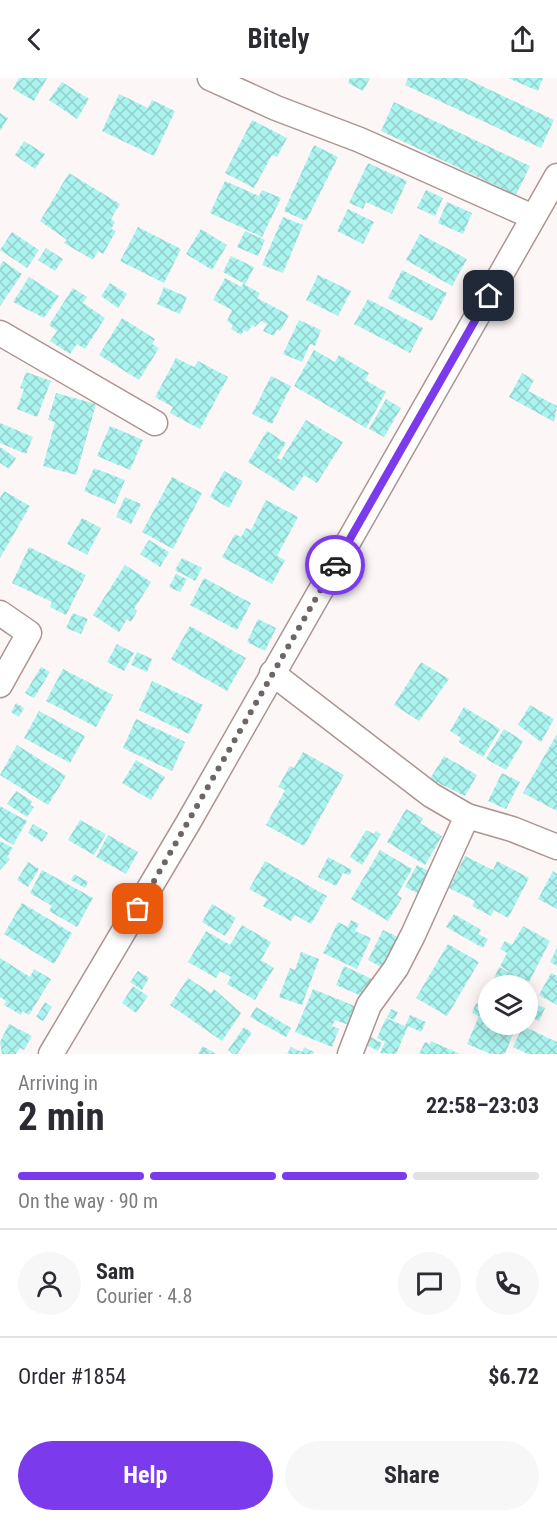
<!DOCTYPE html>
<meta charset="utf-8">
<style>
:root{--surface:#fff;--page:#f7f7f7;--text:#2b2b33;--muted:#7c7c81;--line:#e1e1e2;--accent:#7c3aed}
body{margin:0;font-family:"Roboto Condensed",sans-serif;background:var(--page);color:var(--text);height:100vh;display:flex;flex-direction:column;font-size:22px;white-space:nowrap}
*{box-sizing:border-box;margin:0}
p{font-size:20px;color:var(--muted)}
.icon{flex:none;width:33px;height:33px;fill:none;stroke:currentColor;stroke-width:2;stroke-linecap:round;stroke-linejoin:round}
.map{position:relative;height:976px;overflow:hidden}
.panel{display:flex;flex-direction:column;background:var(--surface);flex:1}
.panel>*{flex:none}
.fabs{position:absolute;left:478px;top:897px;display:grid;gap:12px}
.fabs a{display:grid;place-items:center;width:60px;height:60px;border-radius:50%;background:var(--surface);box-shadow:0 3px 15px #0003;font-size:30px}
.pin{position:absolute;display:grid;place-items:center;width:51px;height:51px;color:#fff;margin:-26px;border-radius:12px;box-shadow:0 3px 9px #0006}
.courier{position:absolute;display:grid;place-items:center;width:60px;height:60px;margin:-30px;border:4px solid #7c3aed;border-radius:50%;background:#fff;color:#222;box-shadow:0 2px 8px #0007}
.summary em{font-style:normal;font-weight:700}
.summary div{display:flex;flex-direction:column-reverse}
.summary{display:flex;align-items:center;justify-content:space-between;height:102px;padding:0 18px}
h1{font-size:39px;font-weight:700;line-height:45px}
.bar{display:grid;grid-template-columns:repeat(4,1fr);gap:9px 6px;align-content:center;height:72px;padding:0 18px}
.bar i{height:8px;border-radius:4px;background:var(--line)}
.bar .active{background:var(--accent)}
.bar p{grid-column:span 4}
.line{display:flex;align-items:center;gap:15px;padding:0 18px;border-top:2px solid var(--line)}
.line div{flex:1}
.round{display:grid;place-items:center;flex:none;width:63px;height:63px;border-radius:32px;background:var(--page)}
.primary-button{display:flex;gap:12px;margin-top:auto;padding:12px 18px}
.primary-button a{flex:1;height:69px;border-radius:36px;background:var(--accent);color:#fff;font-size:24px;font-weight:700;line-height:69px;text-align:center}
.primary-button a+a{background:var(--page);color:var(--text)}
header{display:flex;justify-content:space-between;align-items:center;height:78px;padding:0 18px;background:var(--surface);font-size:27px;font-weight:700}
.map>svg:first-child{display:block}
.building{fill:url(#building-cross-hatch)}
.lines{fill:none;stroke-linecap:round;stroke-linejoin:round}
.minor-casing{stroke:#ac9590;stroke-width:27}
.minor{stroke:#fff;stroke-width:24}
.done{stroke:#6d6664;stroke-width:6;stroke-dasharray:0 10.8}
.route{stroke:#7c3aed;stroke-width:8}
</style>
<header><svg class="icon" aria-label="back" viewBox="0 0 24 24"><path d="M15 5l-7 7 7 7"/></svg>Bitely<svg class="icon" aria-label="share" viewBox="0 0 24 24"><path d="M12 15V3M7 8l5-5 5 5M5 13v7h14v-7"/></svg></header>
<div class="map">
<svg width="557" height="976" viewBox="0 0 557 976">
<defs>
<pattern id="building-cross-hatch" width="8" height="8" patternUnits="userSpaceOnUse" patternTransform="scale(1.5)"><rect width="8" height="8" fill="#abf3ef"/><path d="M0 0l8 8M0 8l8-8" fill="none" stroke="#93d0cc"/></pattern>
</defs>
<rect width="100%" height="100%" fill="#fcf7f6"/>
<!-- building -->
<g class="building">
<polygon points="19,0 47,0 34,23 13,11"/>
<polygon points="350,0 370,0 363,13 348,5"/>
<polygon points="408,0 465,0 554,42 541,70 405,7"/>
<polygon points="508,0 543,0 538,13"/>
<polygon points="62,4 89,21 77,41 49,22"/>
<polygon points="119,16 148,30 152,22 175,33 154,78 102,53"/>
<polygon points="394,24 530,88 516,117 381,53"/>
<polygon points="0,35 8,40 0,53"/>
<polygon points="252,42 287,60 277,79 272,77 254,110 225,95"/>
<polygon points="24,63 45,76 35,91 15,77"/>
<polygon points="314,67 338,79 306,143 284,133"/>
<polygon points="368,85 407,103 392,136 366,124 363,131 349,125"/>
<polygon points="69,95 120,126 111,141 115,144 111,151 116,153 103,176 98,173 93,182 64,165 67,162 40,143"/>
<polygon points="225,103 259,118 262,112 281,120 262,159 210,135"/>
<polygon points="426,112 443,120 435,138 417,130"/>
<polygon points="447,124 472,135 463,156 438,145"/>
<polygon points="348,131 374,144 363,166 337,153"/>
<polygon points="283,139 303,147 283,195 262,187"/>
<polygon points="138,149 181,171 164,205 120,183"/>
<polygon points="201,151 227,167 212,192 186,176"/>
<polygon points="245,153 265,162 258,178 237,169"/>
<polygon points="12,154 39,172 27,190 0,172"/>
<polygon points="420,156 467,181 452,208 406,182"/>
<polygon points="46,170 63,181 55,193 38,182"/>
<polygon points="231,178 254,189 245,207 260,215 257,220 289,237 280,253 277,251 274,258 263,253 267,246 261,243 255,249 252,247 248,254 244,252 241,257 231,251 233,247 227,243 232,232 213,222 225,200 242,209 243,205 223,194"/>
<polygon points="3,183 22,196 0,228 0,188"/>
<polygon points="402,192 447,215 432,243 388,220"/>
<polygon points="318,197 351,213 338,238 306,222"/>
<polygon points="29,199 59,218 44,240 13,224"/>
<polygon points="110,205 127,216 118,230 101,218"/>
<polygon points="164,209 187,219 180,236 157,226"/>
<polygon points="73,210 87,219 83,225 105,240 85,271 77,266 70,276 50,263 57,253 49,247"/>
<polygon points="368,221 423,250 410,275 354,246"/>
<polygon points="122,240 155,261 152,266 159,270 139,302 99,277"/>
<polygon points="299,242 321,252 315,268 310,266 302,284 283,276"/>
<polygon points="314,272 335,284 339,277 369,295 365,302 386,314 366,350 294,308"/>
<polygon points="176,280 194,289 198,283 228,299 200,351 170,335 173,329 155,319"/>
<polygon points="26,294 51,303 37,339 17,331 24,311 20,310"/>
<polygon points="522,295 534,302 528,313 557,328 554,344 509,319"/>
<polygon points="271,298 291,308 272,346 252,336"/>
<polygon points="56,315 96,326 76,397 43,388 55,344 48,342"/>
<polygon points="386,321 401,330 384,359 369,351"/>
<polygon points="306,342 343,364 317,405 304,397 294,413 248,384 267,353 286,365 277,380 281,382"/>
<polygon points="0,345 33,359 26,376 0,365"/>
<polygon points="110,348 143,362 130,392 97,378"/>
<polygon points="0,369 16,380 9,391 0,385"/>
<polygon points="94,390 125,402 115,426 84,413"/>
<polygon points="224,393 243,403 229,430 210,419"/>
<polygon points="172,399 202,415 173,471 142,454"/>
<polygon points="4,413 30,428 0,480 0,420"/>
<polygon points="125,419 141,426 131,446 116,439"/>
<polygon points="266,422 298,439 277,478 285,482 272,506 222,479 235,456 241,459 246,450 251,452"/>
<polygon points="82,440 101,450 87,477 67,466"/>
<polygon points="149,462 169,474 160,489 140,476"/>
<polygon points="29,469 86,497 66,537 50,529 52,524 12,505"/>
<polygon points="182,480 202,490 195,503 175,492"/>
<polygon points="125,487 151,504 134,531 137,533 131,544 127,541 119,554 93,537"/>
<polygon points="176,496 187,501 180,514 169,509"/>
<polygon points="204,500 251,525 237,552 190,527"/>
<polygon points="73,535 88,541 81,556 66,550"/>
<polygon points="258,541 276,550 265,573 247,564"/>
<polygon points="190,548 246,580 227,613 171,581"/>
<polygon points="117,566 134,575 124,593 107,584"/>
<polygon points="137,574 152,581 147,594 131,587"/>
<polygon points="421,584 449,601 419,643 394,627"/>
<polygon points="41,589 50,594 34,620 25,615"/>
<polygon points="63,591 113,617 96,649 46,623"/>
<polygon points="152,603 203,627 189,656 139,632"/>
<polygon points="16,625 24,630 19,639 11,634"/>
<polygon points="530,627 554,641 541,664 518,647"/>
<polygon points="464,629 500,651 483,679 459,664 461,660 450,653"/>
<polygon points="39,633 85,658 70,685 24,660"/>
<polygon points="136,641 185,664 172,693 123,670"/>
<polygon points="504,651 523,663 506,692 486,681"/>
<polygon points="557,656 557,733 523,715"/>
<polygon points="17,667 66,698 48,727 0,697"/>
<polygon points="303,674 344,697 304,768 266,747 285,712 278,709 290,688 294,690"/>
<polygon points="444,678 477,697 465,718 430,701"/>
<polygon points="136,682 165,699 151,722 122,705"/>
<polygon points="502,695 520,704 506,731 488,723"/>
<polygon points="16,713 32,723 30,727 34,729 27,739 7,726"/>
<polygon points="0,728 27,743 13,767 0,759"/>
<polygon points="406,731 423,740 420,745 442,758 425,787 387,764"/>
<polygon points="80,742 106,756 94,777 68,762"/>
<polygon points="33,746 48,755 42,764 28,755"/>
<polygon points="366,752 374,756 376,753 381,756 362,787 350,779"/>
<polygon points="108,757 138,774 126,796 96,779"/>
<polygon points="0,763 13,770 7,779 10,781 0,792"/>
<polygon points="380,772 412,791 397,817 402,820 388,843 351,821"/>
<polygon points="465,778 493,792 497,783 529,800 508,840 494,832 491,838 472,828 475,823 449,810"/>
<polygon points="328,779 352,792 349,797 343,795 336,808 318,799"/>
<polygon points="265,783 327,818 311,846 295,837 291,843 263,828 267,821 249,811"/>
<polygon points="28,784 39,791 28,809 17,802"/>
<polygon points="417,787 432,795 421,817 405,809"/>
<polygon points="42,792 93,820 77,849 49,833 52,828 30,815"/>
<polygon points="553,793 557,796 557,831 538,821"/>
<polygon points="74,796 88,804 85,810 71,802"/>
<polygon points="22,825 72,855 54,886 4,856"/>
<polygon points="212,826 236,840 225,858 202,844"/>
<polygon points="454,836 481,852 478,856 488,861 483,870 446,849"/>
<polygon points="351,842 359,846 355,853 371,860 357,891 323,875 338,844 348,849"/>
<polygon points="242,847 271,864 261,882 274,890 255,922 227,906 231,899 220,893 216,900 188,884 206,853 230,867"/>
<polygon points="523,848 550,863 529,904 522,900 518,908 506,908 494,901 499,889 519,899 500,888 507,875 500,871 505,863 512,867"/>
<polygon points="383,852 402,861 387,892 368,882"/>
<polygon points="448,866 479,884 447,938 416,920"/>
<polygon points="557,870 557,888 550,884"/>
<polygon points="301,874 319,881 302,927 279,919 290,890 295,892"/>
<polygon points="0,880 30,899 34,891 51,901 29,937 22,933 21,937 4,927 6,923 0,919"/>
<polygon points="344,888 372,901 364,919 336,907"/>
<polygon points="138,893 149,900 142,912 130,904"/>
<polygon points="551,895 557,898 557,927 539,917"/>
<polygon points="188,900 211,915 214,911 241,935 222,963 170,927"/>
<polygon points="133,908 148,918 136,935 122,925"/>
<polygon points="313,911 362,931 354,949 335,942 332,948 339,951 332,969 295,954"/>
<polygon points="489,913 489,946 517,946 505,976 491,976 467,966 479,938 472,935 476,925 483,928"/>
<polygon points="45,924 52,929 43,943 36,939"/>
<polygon points="530,924 545,930 539,943 530,939 528,944"/>
<polygon points="256,929 291,950 286,959 250,939"/>
<polygon points="391,931 398,934 394,942 387,939"/>
<polygon points="410,937 426,944 421,954 408,948 396,976 380,975 385,964 377,960 386,940 405,948"/>
<polygon points="9,946 32,958 24,972 20,970 16,976 2,976 0,964"/>
<polygon points="523,948 557,964 557,976 528,976 513,969"/>
<polygon points="244,949 252,955 237,976 233,976 228,972"/>
<polygon points="365,956 382,965 378,973 361,964"/>
<polygon points="431,963 460,976 419,976 425,964 430,966"/>
<polygon points="203,968 216,976 198,976"/>
<polygon points="291,969 302,974 304,969 314,974 313,976 287,976"/>
</g>
<g class="lines">
<defs>
<g id="minor">
<polyline points="210,0 276,30 360,62 533,139"/>
<polyline points="0,255 155,345"/>
<polyline points="0,535 29,555 0,607"/>
<polyline points="272,595 431,717 467,738 512,751 557,769"/>
<polyline points="51,976 188,745 557,98"/>
<polyline points="350,976 369,927 396,890 413,857 467,738"/>
</g>
</defs>
<!-- minor casing -->
<use href="#minor" class="minor-casing"/>
<!-- minor -->
<use href="#minor" class="minor"/>
</g>
<g class="lines">
<!-- done -->
<polyline class="done" points="138,831 335,487"/>
<!-- route -->
<polyline class="route" points="335,487 489,218"/>
</g>
</svg>
<div class="fabs">
<a><svg class="icon" aria-label="layers" viewBox="0 0 24 24"><path d="M12 4l9 5-9 5-9-5zM3 14l9 5 9-5"/></svg></a>
</div>
<div class="pin" style="left:138px;top:831px;background:#ea580c"><svg class="icon" aria-label="bag" viewBox="0 0 24 24"><path d="M5 8h14l-1 12H6zM9 8a3 3 0 0 1 6 0"/></svg></div>
<div class="pin" style="left:489px;top:218px;background:#1f2937"><svg class="icon" aria-label="home" viewBox="0 0 24 24"><path d="M3 11l9-7 9 7M6 9v11h12V9"/></svg></div>
<div class="courier" style="left:335px;top:487px"><svg class="icon" aria-label="car" viewBox="0 0 24 24"><path d="M5 17H2v-5l4-1 3-4h7l3 4 3 1v5h-3M9 17h6M6 11h13"/><circle cx="7" cy="17" r="2"/><circle cx="17" cy="17" r="2"/></svg></div>
</div>
<section class="panel">
<div class="summary"><div><h1>2 min</h1><p>Arriving in</p></div><em>22:58–23:03</em></div>
<div class="bar"><i class="active"></i><i class="active"></i><i class="active"></i><i></i><p>On the way · 90 m</p></div>
<div class="line" style="height:108px"><a class="round"><svg class="icon" aria-label="person" viewBox="0 0 24 24"><circle cx="12" cy="8" r="4"/><path d="M4 21q1-7 8-7t8 7"/></svg></a><div><b>Sam</b><p>Courier · 4.8</p></div><a class="round"><svg class="icon" aria-label="chat" viewBox="0 0 24 24"><path d="M4 5h16v11H9l-5 4z"/></svg></a><a class="round"><svg class="icon" aria-label="phone" viewBox="0 0 24 24"><path d="M5 4h4l2 5-3 2q2 4 5 5l2-3 5 2v4C11 20 4 13 5 4z"/></svg></a></div>
<div class="line" style="height:78px"><div>Order #1854</div><b>$6.72</b></div>
<div class="primary-button"><a>Help</a><a>Share</a></div>
</section>
